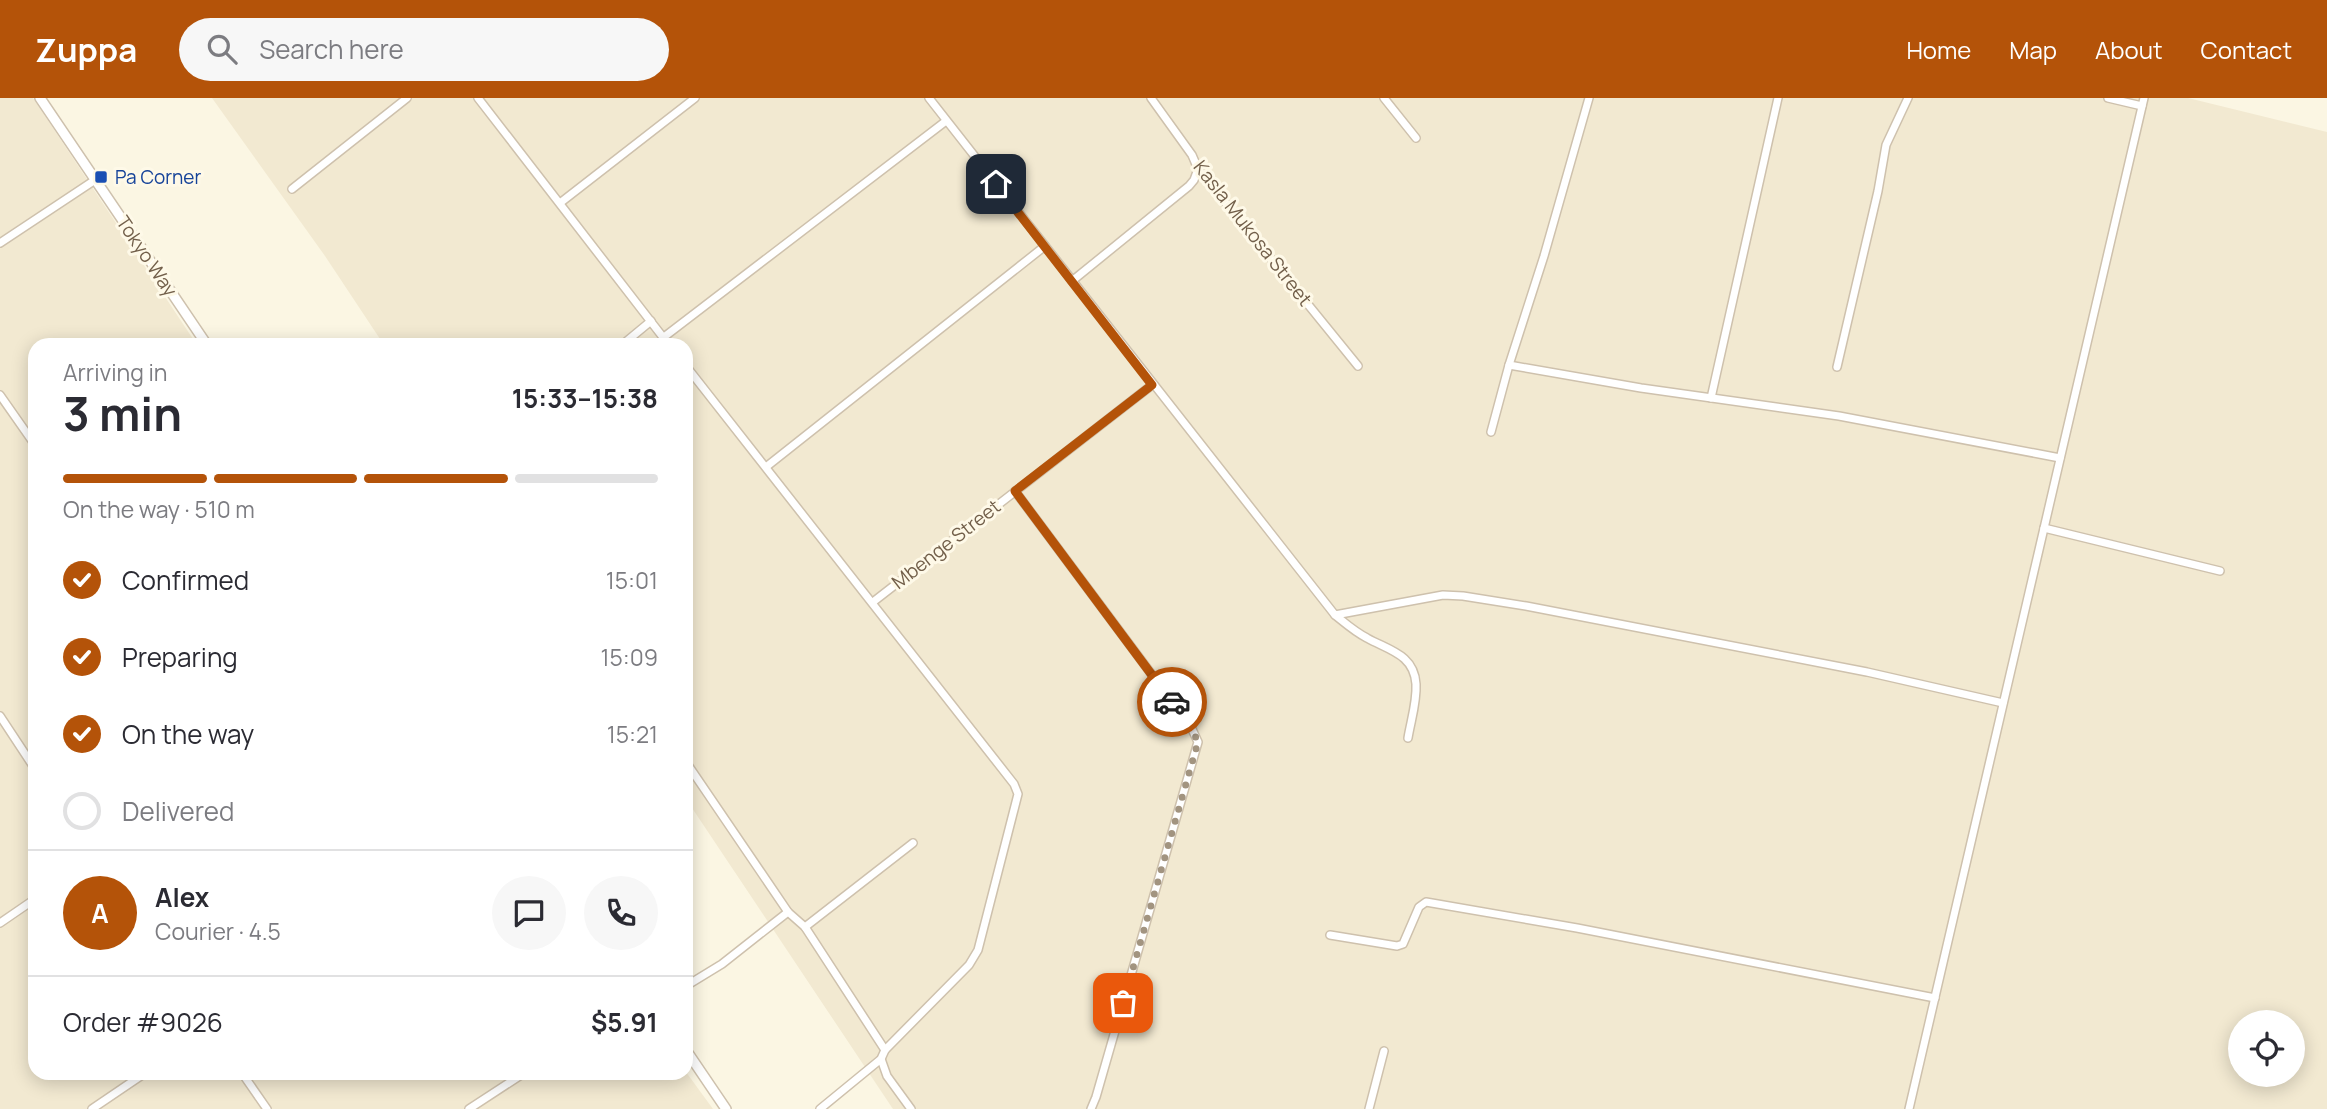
<!DOCTYPE html>
<meta charset="utf-8">
<style>
:root{--surface:#fff;--page:#f7f7f7;--text:#2b2b33;--muted:#7c7c81;--line:#e1e1e2;--accent:#b45309}
body{margin:0;font-family:Manrope,sans-serif;background:var(--page);color:var(--text);height:100vh;display:flex;flex-direction:column;font-size:26px;white-space:nowrap}
*{box-sizing:border-box;margin:0}
p{font-size:23px;color:var(--muted)}
.icon{flex:none;width:38px;height:38px;fill:none;stroke:currentColor;stroke-width:2;stroke-linecap:round;stroke-linejoin:round}
.map{position:relative;flex:1;overflow:hidden}
.details{position:absolute;left:28px;top:240px;width:665px;height:742px;display:flex;flex-direction:column;background:var(--surface);border-radius:21px;box-shadow:0 4px 18px #0003}
.details>*{flex:none}
.controls{position:absolute;left:2228px;top:912px;display:grid;gap:14px}
.controls a{display:grid;place-items:center;width:77px;height:77px;border-radius:50%;background:var(--surface);box-shadow:0 4px 18px #0003;font-size:35px}
.pin{position:absolute;display:grid;place-items:center;width:60px;height:60px;color:#fff;margin:-30px;border-radius:14px;box-shadow:0 4px 10px #0006}
.courier{position:absolute;display:grid;place-items:center;width:70px;height:70px;margin:-35px;border:5px solid #b45309;border-radius:50%;background:#fff;color:#222;box-shadow:0 2px 9px #0007}
.overview em{font-style:normal;font-weight:700}
.overview div{display:flex;flex-direction:column-reverse}
.overview{display:flex;align-items:center;justify-content:space-between;height:119px;padding:0 35px}
h1{font-size:46px;font-weight:700;line-height:52px}
.bar{display:grid;grid-template-columns:repeat(4,1fr);gap:10px 7px;align-content:center;height:84px;padding:0 35px}
.bar i{height:9px;border-radius:5px;background:var(--line)}
.bar .selected{background:var(--accent)}
.bar p{grid-column:span 4}
.line{display:flex;align-items:center;gap:18px;padding:0 35px;border-top:2px solid var(--line)}
.line div{flex:1}
.round{display:grid;place-items:center;flex:none;width:74px;height:74px;border-radius:37px;background:var(--page)}
ol{padding:0 35px;list-style:none}
li{display:flex;align-items:center;gap:21px;height:77px}
li p{margin-inline-start:auto}
li .icon{padding:7px;border-radius:50%;background:var(--accent);color:#fff;stroke-width:4}
li:last-child{color:var(--muted)}
li i{width:38px;height:38px;border:4px solid var(--line);border-radius:50%}
header{display:flex;align-items:center;gap:42px;box-sizing:border-box;height:98px;padding:0 35px;background:var(--accent);color:#fff}
header strong{font-size:33px}
nav{display:flex;gap:38px;margin-inline-start:auto;font-size:24px}
.search{width:490px;height:63px;background:var(--page);display:flex;align-items:center;gap:18px;box-sizing:border-box;padding:0 24px;border-radius:38px;color:var(--muted);font-size:26px}
.map>svg:first-child{display:block}
.residential{fill:#f2e9d1;fill-rule:evenodd}
.lines{fill:none;stroke-linecap:round;stroke-linejoin:round}
.minor-casing{stroke:#cec1ad;stroke-width:10}
.tertiary-casing{stroke:#cec1ad;stroke-width:12}
.minor{stroke:#fff;stroke-width:7}
.tertiary{stroke:#fff;stroke-width:9}
.done{stroke:#a29480;stroke-width:7;stroke-dasharray:0 12.6}
.route{stroke:#b45309;stroke-width:9}
.transit-dot{fill:#1a4fb4;stroke:#fef9e8;stroke-width:2.5}
.labels{text-anchor:middle;dominant-baseline:central;stroke-width:6;stroke-linejoin:round;paint-order:stroke}
.transit-label{font-size:19px;fill:#164399;stroke:#fef9e8;text-anchor:start}
.street-label{font-size:19px;fill:#725f4a;stroke:#fef9e8}
</style>
<header>
<strong>Zuppa</strong>
<div class="search"><svg class="icon" aria-label="search" viewBox="0 0 24 24"><circle cx="10" cy="10" r="6"/><path d="M15 15l6 6"/></svg>Search here</div>
<nav><a>Home</a><a>Map</a><a>About</a><a>Contact</a></nav>
</header>
<div class="map">
<svg width="2327" height="1011" viewBox="0 0 2327 1011">
<rect width="100%" height="100%" fill="#fbf6e3"/>
<!-- residential -->
<g class="residential">
<polygon points="0,0 33,0 197,247 35,247 35,975 686,974 713,1011 0,1011"/>
<path d="M212 0H2188L2327 34V1011H893L686 701V247H384L325 158ZM2240 924H2292V976H2240Z"/>
</g>
<g class="lines">
<defs>
<g id="minor">
<polyline points="478,0 669,247"/>
<polyline points="929,0 1335,517 1443,497 1463,498 1526,508 1867,574 2003,605"/>
<polyline points="1151,0 1192,57 1198,71 1358,268"/>
<polyline points="1384,0 1416,40"/>
<polyline points="2108,0 2142,8"/>
<polyline points="292,91 407,0"/>
<polyline points="560,105 695,0"/>
<polyline points="0,145 95,82"/>
<polyline points="1072,183 1189,88 1194,82 1198,71"/>
<polyline points="664,239 946,23"/>
<polyline points="622,247 651,223"/>
<polyline points="1509,267 1641,290 1839,318 2060,360"/>
<polyline points="686,268 1014,686 1018,696 978,852 969,867 885,952 881,961 820,1011"/>
<polyline points="1837,269 1878,93 1886,47 1908,0"/>
<polyline points="0,297 35,347"/>
<polyline points="1711,300 1778,0"/>
<polyline points="1491,334 1509,267 1544,158 1589,0"/>
<polyline points="766,369 1045,148"/>
<polyline points="1015,393 1191,629 1198,644 1096,999 1091,1011"/>
<polyline points="2044,430 2220,473"/>
<polyline points="873,504 1152,287"/>
<path d="M1335 517C1345 525 1355 534 1367 540 1388 552 1414 556 1416 586 1417 604 1411 622 1408 640"/>
<polyline points="0,618 35,671"/>
<polyline points="686,664 788,814 805,829 885,952"/>
<polyline points="0,825 35,801"/>
<polyline points="805,829 913,745"/>
<polyline points="1330,837 1397,848 1403,846 1419,809 1426,804 1577,830 1935,900"/>
<polyline points="686,888 722,866 788,814"/>
<polyline points="881,961 887,978 911,1011"/>
<polyline points="242,975 267,1011"/>
<polyline points="92,1011 145,975"/>
<polyline points="469,1011 524,975"/>
<polyline points="1369,1011 1384,953"/>
<polyline points="1909,1011 2144,0"/>
</g>
<g id="tertiary">
<polyline points="40,0 207,247"/>
<polyline points="686,952 726,1011"/>
</g>
</defs>
<!-- minor casing -->
<use href="#minor" class="minor-casing"/>
<!-- tertiary casing -->
<use href="#tertiary" class="tertiary-casing"/>
<!-- minor -->
<use href="#minor" class="minor"/>
<!-- tertiary -->
<use href="#tertiary" class="tertiary"/>
</g>
<g class="lines">
<!-- done -->
<polyline class="done" points="1123,905 1198,644 1191,629 1172,604"/>
<!-- route -->
<polyline class="route" points="996,86 1152,287 1015,393 1172,604"/>
</g>
<!-- markers -->
<rect class="transit-dot" x="94" y="72" width="14" height="14" rx="3.5"/>
<g class="labels">
<!-- transit labels -->
<g class="transit-label">
<text x="115" y="79">Pa Corner</text>
</g>
<!-- street labels -->
<g class="street-label">
<text transform="translate(1253 135) rotate(52)">Kasla Mukosa Street</text>
<text transform="translate(147 158) rotate(56)">Tokyo Way</text>
<text transform="translate(946 446) rotate(-38)">Mbenge Street</text>
</g>
</g>
</svg>
<div class="controls">
<a><svg class="icon" aria-label="locate" viewBox="0 0 24 24"><circle cx="12" cy="12" r="6"/><path d="M12 2v4M12 18v4M2 12h4M18 12h4"/></svg></a>
</div>
<div class="pin" style="left:1123px;top:905px;background:#ea580c"><svg class="icon" aria-label="bag" viewBox="0 0 24 24"><path d="M5 8h14l-1 12H6zM9 8a3 3 0 0 1 6 0"/></svg></div>
<div class="pin" style="left:996px;top:86px;background:#1f2937"><svg class="icon" aria-label="home" viewBox="0 0 24 24"><path d="M3 11l9-7 9 7M6 9v11h12V9"/></svg></div>
<div class="courier" style="left:1172px;top:604px"><svg class="icon" aria-label="car" viewBox="0 0 24 24"><path d="M5 17H2v-5l4-1 3-4h7l3 4 3 1v5h-3M9 17h6M6 11h13"/><circle cx="7" cy="17" r="2"/><circle cx="17" cy="17" r="2"/></svg></div>
<section class="details">
<div class="overview"><div><h1>3 min</h1><p>Arriving in</p></div><em>15:33–15:38</em></div>
<div class="bar"><i class="selected"></i><i class="selected"></i><i class="selected"></i><i></i><p>On the way · 510 m</p></div>
<ol>
<li><svg class="icon" aria-label="check" viewBox="0 0 24 24"><path d="M5 12l5 5 9-10"/></svg>Confirmed<p>15:01</p></li>
<li><svg class="icon" aria-label="check" viewBox="0 0 24 24"><path d="M5 12l5 5 9-10"/></svg>Preparing<p>15:09</p></li>
<li><svg class="icon" aria-label="check" viewBox="0 0 24 24"><path d="M5 12l5 5 9-10"/></svg>On the way<p>15:21</p></li>
<li><i></i>Delivered</li>
</ol>
<div class="line" style="height:126px"><b class="round" style="background:var(--accent);color:#fff">A</b><div><b>Alex</b><p>Courier · 4.5</p></div><a class="round"><svg class="icon" aria-label="chat" viewBox="0 0 24 24"><path d="M4 5h16v11H9l-5 4z"/></svg></a><a class="round"><svg class="icon" aria-label="phone" viewBox="0 0 24 24"><path d="M5 4h4l2 5-3 2q2 4 5 5l2-3 5 2v4C11 20 4 13 5 4z"/></svg></a></div>
<div class="line" style="height:91px"><div>Order #9026</div><b>$5.91</b></div>
</section>
</div>
